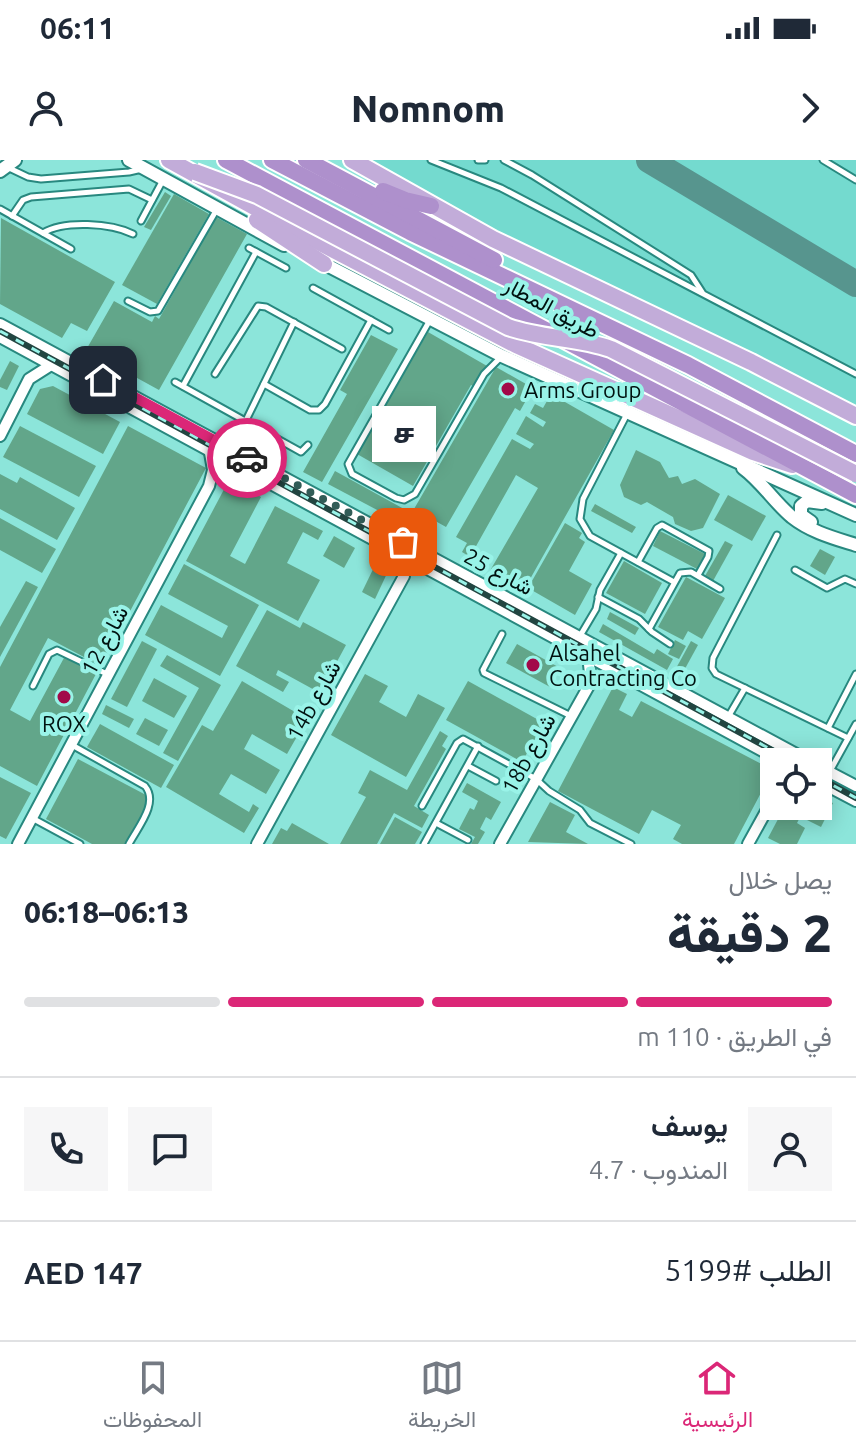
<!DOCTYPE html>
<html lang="ar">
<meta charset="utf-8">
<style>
:root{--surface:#fff;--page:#f6f6f7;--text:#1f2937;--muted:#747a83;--line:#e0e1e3;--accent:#db2777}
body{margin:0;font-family:Ubuntu,Vazirmatn,"Noto Sans Tamil",sans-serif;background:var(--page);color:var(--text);direction:rtl;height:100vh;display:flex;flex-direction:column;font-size:30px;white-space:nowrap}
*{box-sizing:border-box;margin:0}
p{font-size:26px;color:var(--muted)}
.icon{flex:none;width:44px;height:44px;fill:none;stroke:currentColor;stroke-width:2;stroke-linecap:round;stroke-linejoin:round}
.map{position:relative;height:684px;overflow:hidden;direction:ltr}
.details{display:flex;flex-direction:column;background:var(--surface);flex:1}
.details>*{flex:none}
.controls{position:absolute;left:760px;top:588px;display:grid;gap:16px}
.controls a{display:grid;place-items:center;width:72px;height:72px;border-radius:0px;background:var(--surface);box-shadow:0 4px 20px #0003;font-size:40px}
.pin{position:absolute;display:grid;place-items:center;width:68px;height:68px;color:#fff;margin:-34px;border-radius:16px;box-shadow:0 4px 12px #0006}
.courier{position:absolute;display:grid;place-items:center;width:80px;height:80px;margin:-40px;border:6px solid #db2777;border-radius:50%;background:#fff;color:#222;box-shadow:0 2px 10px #0007}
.bubble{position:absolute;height:56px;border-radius:0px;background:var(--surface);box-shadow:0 4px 20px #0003;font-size:26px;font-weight:800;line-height:56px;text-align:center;direction:rtl}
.headline em{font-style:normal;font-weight:800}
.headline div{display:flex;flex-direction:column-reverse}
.headline{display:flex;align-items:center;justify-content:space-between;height:136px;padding:0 24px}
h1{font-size:52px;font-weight:800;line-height:60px}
.bar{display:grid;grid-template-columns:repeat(4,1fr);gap:12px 8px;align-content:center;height:96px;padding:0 24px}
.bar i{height:10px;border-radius:6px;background:var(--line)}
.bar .selected{background:var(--accent)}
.bar p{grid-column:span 4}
.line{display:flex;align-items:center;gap:20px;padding:0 24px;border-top:2px solid var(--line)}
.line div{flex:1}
.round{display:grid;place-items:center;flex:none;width:84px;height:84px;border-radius:0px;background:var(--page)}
.status{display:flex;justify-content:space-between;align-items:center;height:56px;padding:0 40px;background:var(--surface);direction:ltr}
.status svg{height:22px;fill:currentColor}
header{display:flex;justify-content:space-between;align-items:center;height:104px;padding:0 24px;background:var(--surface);font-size:36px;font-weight:800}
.dock{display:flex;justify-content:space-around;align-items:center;height:112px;border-top:2px solid var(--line);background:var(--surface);font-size:22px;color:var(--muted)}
.dock a{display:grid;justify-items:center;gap:4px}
.dock .selected{color:var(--accent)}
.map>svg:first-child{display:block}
.built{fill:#74dacf}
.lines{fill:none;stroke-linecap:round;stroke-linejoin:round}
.taxiway{stroke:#57958e;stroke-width:26}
.building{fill:#62a68a}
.service-casing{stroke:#28887f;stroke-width:9}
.minor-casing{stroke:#28887f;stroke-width:14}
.tertiary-casing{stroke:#28887f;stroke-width:16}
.primary-casing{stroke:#fff;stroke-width:20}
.trunk-casing{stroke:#fff;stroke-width:20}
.service{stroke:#fff;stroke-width:5}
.minor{stroke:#fff;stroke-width:10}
.tertiary{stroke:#fff;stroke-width:12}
.primary{stroke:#c2acd9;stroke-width:16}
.trunk{stroke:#ae90cc;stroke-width:16}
.rail-casing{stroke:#224541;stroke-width:6}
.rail{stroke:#99f3e8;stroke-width:3;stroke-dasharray:9;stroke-linecap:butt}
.primary-bridge-casing{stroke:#fff;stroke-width:20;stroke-linecap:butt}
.primary-bridge{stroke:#c2acd9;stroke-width:16}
.done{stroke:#315c57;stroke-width:8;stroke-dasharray:0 14.4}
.route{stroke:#db2777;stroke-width:10}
.poi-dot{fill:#a20949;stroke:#99f3e8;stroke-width:3}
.labels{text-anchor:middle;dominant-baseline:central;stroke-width:8;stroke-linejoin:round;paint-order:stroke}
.street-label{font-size:22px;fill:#001210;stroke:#99f3e8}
.poi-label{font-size:22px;fill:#001210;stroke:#99f3e8;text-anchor:start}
</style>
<div class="status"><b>06:11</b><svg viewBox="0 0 49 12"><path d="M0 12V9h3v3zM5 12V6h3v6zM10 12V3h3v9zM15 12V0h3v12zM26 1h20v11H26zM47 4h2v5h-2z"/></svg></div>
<header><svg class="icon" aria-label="forward" viewBox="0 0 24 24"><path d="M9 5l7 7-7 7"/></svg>Nomnom<svg class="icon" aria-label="person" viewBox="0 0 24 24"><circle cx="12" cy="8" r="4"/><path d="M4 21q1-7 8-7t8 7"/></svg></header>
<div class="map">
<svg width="856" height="684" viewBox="0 0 856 684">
<rect width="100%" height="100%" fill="#8ce5da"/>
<!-- built -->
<polygon class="built" points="356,0 856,0 856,253 627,141"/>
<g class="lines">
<!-- taxiway -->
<polyline class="taxiway" points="649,0 856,124"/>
</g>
<!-- building -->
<g class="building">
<polygon points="165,32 171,36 151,70 144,67"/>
<polygon points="174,34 209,54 157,144 122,125"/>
<polygon points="216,57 247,74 159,230 86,190 114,141 152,162 155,156 159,159"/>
<polygon points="1,58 115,122 87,171 71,163 62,178 0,144"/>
<polygon points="428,172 487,206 475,227 471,225 413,326 357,294"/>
<polygon points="371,175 398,189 322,322 303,312 347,234 340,230"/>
<polygon points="10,201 19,206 7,230 0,227 0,220"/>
<polygon points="496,207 533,228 520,251 515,248 446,367 414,349"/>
<polygon points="53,226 120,262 103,294 27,254 40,229"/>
<polygon points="551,234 614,270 525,428 491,409 538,328 516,315 475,388 482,392 477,401 462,392 467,383 456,377 512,279 530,289 534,284 516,274 526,256 543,267 546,262 530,253 535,244 543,248"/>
<polygon points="20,266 96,306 79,337 3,297"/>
<polygon points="128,266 206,308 101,506 48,478 10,550 30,561 65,496 97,512 37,626 0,606 0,507"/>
<polygon points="636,290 660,302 669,318 678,316 682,324 695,319 720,334 703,368 691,371 675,364 673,357 647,342 641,345 624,337 620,325"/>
<polygon points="335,311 404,349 398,361 328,324"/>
<polygon points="0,314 17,323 20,317 75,348 57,380 0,349"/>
<polygon points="229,320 261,337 230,396 245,404 275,346 323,371 318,380 303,372 287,403 320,420 298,461 186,401"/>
<polygon points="728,335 766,356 752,381 714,360"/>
<polygon points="595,344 636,367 632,373 591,351"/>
<polygon points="0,358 56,389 42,413 0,390"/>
<polygon points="565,363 582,373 579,378 585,382 569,411 592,424 575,455 528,428"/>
<polygon points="660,371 705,394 697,409 653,386"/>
<polygon points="334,376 355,388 344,408 323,396"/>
<polygon points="725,381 733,385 713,421 705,416"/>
<polygon points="820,389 835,397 825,415 810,406"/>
<polygon points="377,401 390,407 375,439 362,432"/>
<polygon points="624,401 662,423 645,454 606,433"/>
<polygon points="184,404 259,445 220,516 145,475 161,445 222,478 228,466 168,434"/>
<polygon points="686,417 725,438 702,479 688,471 683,480 658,467"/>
<polygon points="26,421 38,427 0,497 0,467"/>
<polygon points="267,450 300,468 303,462 346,485 320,533 278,510 276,515 289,522 283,532 236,506"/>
<polygon points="610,452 639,468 635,475 607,459"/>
<polygon points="603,464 654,494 657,489 673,499 667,510 599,472"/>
<polygon points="675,480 686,486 679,499 668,494"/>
<polygon points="142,481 157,489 127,547 111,539"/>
<polygon points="691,481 698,485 681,516 674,512"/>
<polygon points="517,484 560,508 550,527 506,503"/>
<polygon points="167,495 221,525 178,601 163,593 199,528 160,506"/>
<polygon points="365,514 388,526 379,542 406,557 418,534 445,548 406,617 331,575"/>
<polygon points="154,518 187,536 174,558 142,541"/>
<polygon points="242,521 307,559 287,594 252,574 244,589 280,610 266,634 231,614 219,634 249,652 253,644 259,648 244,673 166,627 202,565 213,571"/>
<polygon points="468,521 544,563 522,602 446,560"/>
<polygon points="613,527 627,534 619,550 632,557 641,541 773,610 734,684 682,684 673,679 681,665 652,650 639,674 558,631"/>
<polygon points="106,545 134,559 129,568 102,554"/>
<polygon points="145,558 168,570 159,586 136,574"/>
<polygon points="100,564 174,605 161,628 87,587"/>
<polygon points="440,571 448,576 442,586 446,589 414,646 429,655 422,668 394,653 377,684 340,684 366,637 358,633 370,610 407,630"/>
<polygon points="78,599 146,635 148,646 127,684 92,684 46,659"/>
<polygon points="0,617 31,633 6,679 0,676"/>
<polygon points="467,623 501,642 491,660 486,657 480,669 485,672 478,684 471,684 475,677 459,669 470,648 474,650 478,641 462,632"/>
<polygon points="818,636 833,643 821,667 803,658 809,646 818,646"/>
<polygon points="550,642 575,655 566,672 588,684 528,682"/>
<polygon points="785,646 806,646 797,663 805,668 797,684 780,684 768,678"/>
<polygon points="395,657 422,672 415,684 380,684"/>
<polygon points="292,663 329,684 272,684 281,668 287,671"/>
</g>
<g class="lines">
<defs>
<g id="service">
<polyline points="431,0 501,28 856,214"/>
<polyline points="478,0 485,0"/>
<polyline points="504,0 532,15 691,115 702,132"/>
<polyline points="823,0 856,20"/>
<polyline points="7,7 28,17 41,19 129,12 142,9"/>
<polyline points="0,49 71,89"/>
<polyline points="12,56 23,40 31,37 129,29 152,40"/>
<polyline points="141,61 163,20"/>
<path d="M43 73C64 60 111 63 133 74"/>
<polyline points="249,88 286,108"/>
<polyline points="313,128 389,170"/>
<polyline points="128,141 150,152 158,151 217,49"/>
<polyline points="430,160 348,304 352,314 396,338 404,340 415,334 484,214 502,196"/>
<polyline points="215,214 258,146 266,147 342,189"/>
<polyline points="175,222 301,292 308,285"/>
<polyline points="264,224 310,250 319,250 325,244 371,160"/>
<polyline points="183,226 256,92"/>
<polyline points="628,252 583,339 580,359 590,376 674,422"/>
<polyline points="232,289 294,162"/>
<polyline points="777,375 713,498 712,508 716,514 848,578"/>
<polyline points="638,402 657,368 662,365 709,391 708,397 698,415"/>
<polyline points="795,410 827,428 845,419 856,424"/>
<polyline points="598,437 639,459 652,472 670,484"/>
<polyline points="649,469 680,413 691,412 720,429"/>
<polyline points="502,474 483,510 484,513 571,556"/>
<polyline points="580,476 596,449 600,430 621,393"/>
<polyline points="33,526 49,494 57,490 107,514"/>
<polyline points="728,557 745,528"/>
<polyline points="828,568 856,514"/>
<path d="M72 585 145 626C159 643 138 667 129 684"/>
<polyline points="468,606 496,621"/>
<polyline points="830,611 856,564"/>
<polyline points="422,646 457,583 463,579 536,619 549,631 580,650 590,663 631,684"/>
<polyline points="32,658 80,684"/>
<polyline points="436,663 468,680"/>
<polyline points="424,684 478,586"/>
</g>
<g id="minor">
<polyline points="0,164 811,602"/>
<polyline points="0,177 783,602"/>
<polyline points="0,276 29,219 51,205"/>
<polyline points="591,522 620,514"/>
<polyline points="818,606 856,626"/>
<polyline points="818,621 856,641"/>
<polyline points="18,684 209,326 213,310 210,293"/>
<polyline points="257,684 404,416 401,396"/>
<polyline points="500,684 591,522 588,496"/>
<polyline points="748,684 774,637"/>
</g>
<g id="tertiary">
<polyline points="129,0 284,85"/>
<polyline points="0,11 15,0"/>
<polyline points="319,101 502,196 856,355"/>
<path d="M743 308C762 322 774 342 792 357 811 372 834 378 856 385"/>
<polyline points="811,362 801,355 801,346 807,341 822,343"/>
</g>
<g id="primary">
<polyline points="169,0 305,75 516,185 753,292 792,305"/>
<polyline points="352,0 493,79 751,202 856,256"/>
<polyline points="257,60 324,104"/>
</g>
<g id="trunk">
<polyline points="226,0 856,335"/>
<polyline points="272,0 410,72 688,205 856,294"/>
<polyline points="306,0 494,100"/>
<polyline points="383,31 405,40 431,46"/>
</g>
</defs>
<!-- service casing -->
<use href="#service" class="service-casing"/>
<!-- minor casing -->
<use href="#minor" class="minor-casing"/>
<!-- tertiary casing -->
<use href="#tertiary" class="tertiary-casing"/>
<!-- primary casing -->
<use href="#primary" class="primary-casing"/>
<!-- trunk casing -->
<use href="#trunk" class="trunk-casing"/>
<!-- service -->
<use href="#service" class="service"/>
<!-- minor -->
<use href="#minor" class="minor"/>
<!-- tertiary -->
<use href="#tertiary" class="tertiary"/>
<!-- primary -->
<use href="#primary" class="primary"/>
<!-- trunk -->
<use href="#trunk" class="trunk"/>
<defs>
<g id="rail">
<polyline points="0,171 794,602"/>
<polyline points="818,617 856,638"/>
</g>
</defs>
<!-- rail casing -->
<use href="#rail" class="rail-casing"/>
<!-- rail -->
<use href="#rail" class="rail"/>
<defs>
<path id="primary-bridge" d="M195 12 257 35 508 167C542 179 577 177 611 189L856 314"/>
</defs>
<!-- primary-bridge casing -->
<use href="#primary-bridge" class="primary-bridge-casing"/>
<!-- primary-bridge -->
<use href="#primary-bridge" class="primary-bridge"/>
</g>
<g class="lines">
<!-- done -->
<polyline class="done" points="247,298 403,382"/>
<!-- route -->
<polyline class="route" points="103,220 247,298"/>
</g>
<!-- markers -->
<g class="poi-dot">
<circle cx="508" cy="229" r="8"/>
<circle cx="533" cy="505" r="8"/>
<circle cx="64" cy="537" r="8"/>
</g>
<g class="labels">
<!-- street labels -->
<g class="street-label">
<text transform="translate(552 147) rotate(28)">طريق المطار</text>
<text transform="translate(499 411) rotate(28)">شارع 25</text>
<text transform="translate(104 480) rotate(-62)">شارع 12</text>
<text transform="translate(313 540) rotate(-61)">14b شارع</text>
<text transform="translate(528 593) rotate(-61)">18b شارع</text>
</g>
<!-- poi labels -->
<g class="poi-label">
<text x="524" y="229">Arms Group</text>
<text x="549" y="492">Alsahel<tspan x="549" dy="25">Contracting Co</tspan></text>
<text x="64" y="563" text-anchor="middle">ROX</text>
</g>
</g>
</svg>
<div class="controls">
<a><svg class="icon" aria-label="locate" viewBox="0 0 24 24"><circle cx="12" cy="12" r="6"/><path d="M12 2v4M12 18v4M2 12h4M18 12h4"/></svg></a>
</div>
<div class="pin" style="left:403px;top:382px;background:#ea580c"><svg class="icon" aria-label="bag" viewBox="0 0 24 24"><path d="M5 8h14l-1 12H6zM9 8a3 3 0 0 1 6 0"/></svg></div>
<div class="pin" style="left:103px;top:220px;background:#1f2937"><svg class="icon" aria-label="home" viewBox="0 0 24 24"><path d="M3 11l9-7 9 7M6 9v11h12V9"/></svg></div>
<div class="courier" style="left:247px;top:298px"><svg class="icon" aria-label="car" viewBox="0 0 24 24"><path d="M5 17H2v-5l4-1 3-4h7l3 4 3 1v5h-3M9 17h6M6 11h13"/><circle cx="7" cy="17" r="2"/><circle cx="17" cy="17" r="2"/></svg></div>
<div class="bubble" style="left:372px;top:246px;width:64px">ச</div>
</div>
<section class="details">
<div class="headline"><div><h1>2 دقيقة</h1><p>يصل خلال</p></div><em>06:13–06:18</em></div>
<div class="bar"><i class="selected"></i><i class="selected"></i><i class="selected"></i><i></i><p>في الطريق · 110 m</p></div>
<div class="line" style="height:144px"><a class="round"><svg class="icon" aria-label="person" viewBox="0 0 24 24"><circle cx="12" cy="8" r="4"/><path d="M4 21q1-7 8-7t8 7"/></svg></a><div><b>يوسف</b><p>المندوب · 4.7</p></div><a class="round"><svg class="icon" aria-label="chat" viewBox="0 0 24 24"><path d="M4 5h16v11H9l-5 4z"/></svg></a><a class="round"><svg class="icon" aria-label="phone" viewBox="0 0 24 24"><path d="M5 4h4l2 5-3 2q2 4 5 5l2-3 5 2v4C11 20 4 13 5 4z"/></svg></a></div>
<div class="line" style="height:104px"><div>الطلب #5199</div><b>AED 147</b></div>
</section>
<nav class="dock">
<a class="selected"><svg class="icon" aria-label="home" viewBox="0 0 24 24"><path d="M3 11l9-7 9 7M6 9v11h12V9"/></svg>الرئيسية</a>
<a><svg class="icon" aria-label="map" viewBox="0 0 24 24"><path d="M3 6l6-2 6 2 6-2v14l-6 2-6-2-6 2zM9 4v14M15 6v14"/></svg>الخريطة</a>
<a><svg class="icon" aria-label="saved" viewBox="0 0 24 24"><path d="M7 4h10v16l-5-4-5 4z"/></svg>المحفوظات</a>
</nav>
